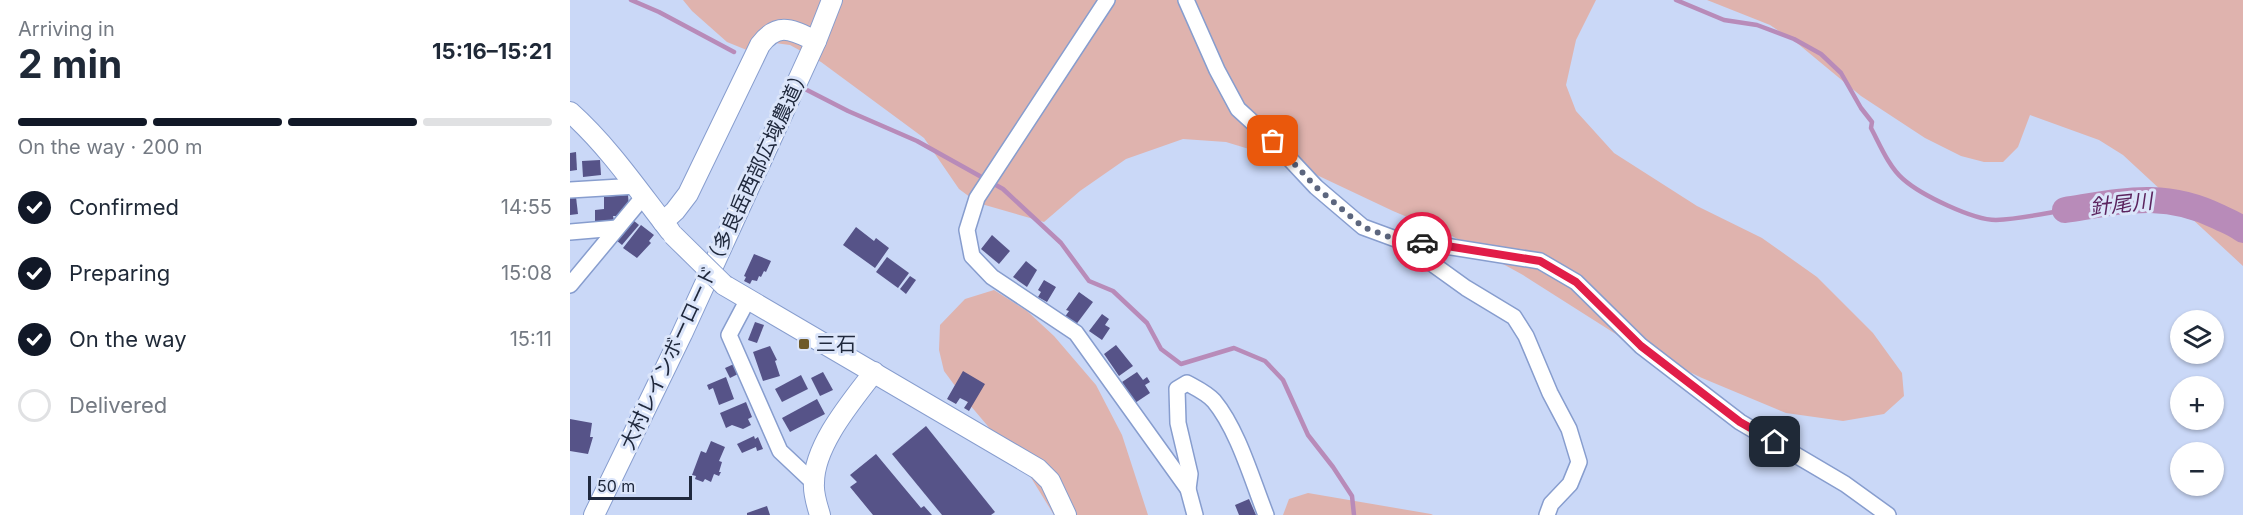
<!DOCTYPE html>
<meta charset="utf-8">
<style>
:root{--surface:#fff;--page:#f6f6f7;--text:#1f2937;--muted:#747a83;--line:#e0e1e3;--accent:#111827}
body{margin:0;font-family:Inter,"Noto Sans JP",sans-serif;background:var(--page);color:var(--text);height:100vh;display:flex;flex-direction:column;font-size:22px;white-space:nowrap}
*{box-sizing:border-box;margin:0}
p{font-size:20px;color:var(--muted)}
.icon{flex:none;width:33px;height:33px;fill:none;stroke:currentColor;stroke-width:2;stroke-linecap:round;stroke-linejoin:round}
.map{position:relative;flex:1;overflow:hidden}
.panel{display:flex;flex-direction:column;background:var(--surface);width:570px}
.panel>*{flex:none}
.fabs{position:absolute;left:1600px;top:310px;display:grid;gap:12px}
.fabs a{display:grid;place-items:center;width:54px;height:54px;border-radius:50%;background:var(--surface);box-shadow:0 2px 4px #0004;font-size:30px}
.scale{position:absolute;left:18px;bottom:15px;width:104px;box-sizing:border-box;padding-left:6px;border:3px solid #20293d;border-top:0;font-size:16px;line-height:21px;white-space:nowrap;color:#20293d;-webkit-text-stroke:4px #dbe5fa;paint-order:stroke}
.pin{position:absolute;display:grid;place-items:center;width:51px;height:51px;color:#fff;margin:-26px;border-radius:12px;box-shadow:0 3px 9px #0006}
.courier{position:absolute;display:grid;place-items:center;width:60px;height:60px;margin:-30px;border:4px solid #e11d48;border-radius:50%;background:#fff;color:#222;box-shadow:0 2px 8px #0007}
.headline em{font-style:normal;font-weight:700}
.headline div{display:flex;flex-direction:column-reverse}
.headline{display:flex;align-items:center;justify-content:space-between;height:102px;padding:0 18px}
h1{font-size:39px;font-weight:700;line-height:45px}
.bar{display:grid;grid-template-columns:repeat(4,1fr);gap:9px 6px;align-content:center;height:72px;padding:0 18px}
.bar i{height:8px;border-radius:4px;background:var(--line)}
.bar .current{background:var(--accent)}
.bar p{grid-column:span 4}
ol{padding:0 18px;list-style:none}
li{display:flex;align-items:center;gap:18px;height:66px}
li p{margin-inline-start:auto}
li .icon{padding:6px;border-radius:50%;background:var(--accent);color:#fff;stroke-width:4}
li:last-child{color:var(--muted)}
li i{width:33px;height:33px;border:3px solid var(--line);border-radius:50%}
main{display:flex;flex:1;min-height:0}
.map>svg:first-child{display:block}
.green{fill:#dfb3ae}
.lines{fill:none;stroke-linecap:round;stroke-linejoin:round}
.stream{stroke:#b88bb9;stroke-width:4.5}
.river{stroke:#b88bb9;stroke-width:26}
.building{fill:#565388}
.street-casing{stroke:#879dce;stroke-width:18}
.secondary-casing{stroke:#879dce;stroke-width:22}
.street{stroke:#fff;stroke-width:15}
.secondary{stroke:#fff;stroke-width:20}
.secondary-bridge-casing{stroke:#879dce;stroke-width:22;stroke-linecap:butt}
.secondary-bridge{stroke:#fff;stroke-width:20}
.done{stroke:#5c667e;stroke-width:6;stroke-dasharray:0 10.8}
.route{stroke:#e11d48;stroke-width:8}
.poi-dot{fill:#6e5928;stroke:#dbe5fa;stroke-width:2}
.labels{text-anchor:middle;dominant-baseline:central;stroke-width:6;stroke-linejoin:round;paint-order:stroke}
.street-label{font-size:20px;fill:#20293d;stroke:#dbe5fa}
.poi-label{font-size:20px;fill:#20293d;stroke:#dbe5fa;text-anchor:start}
.water-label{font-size:21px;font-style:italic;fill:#5b245e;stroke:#dbe5fa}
</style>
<main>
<section class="panel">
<div class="headline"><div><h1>2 min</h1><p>Arriving in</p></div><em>15:16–15:21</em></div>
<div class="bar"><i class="current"></i><i class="current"></i><i class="current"></i><i></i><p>On the way · 200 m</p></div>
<ol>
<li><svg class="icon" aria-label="check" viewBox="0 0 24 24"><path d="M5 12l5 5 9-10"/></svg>Confirmed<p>14:55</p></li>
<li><svg class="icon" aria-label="check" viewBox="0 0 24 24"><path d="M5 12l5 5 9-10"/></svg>Preparing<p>15:08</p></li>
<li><svg class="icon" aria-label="check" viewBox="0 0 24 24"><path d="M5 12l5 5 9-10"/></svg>On the way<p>15:11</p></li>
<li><i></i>Delivered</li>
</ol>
</section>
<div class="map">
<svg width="1673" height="515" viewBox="0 0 1673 515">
<rect width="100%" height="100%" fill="#cad8f7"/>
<!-- green -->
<g class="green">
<polygon points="113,0 1026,0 1006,40 996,85 1006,111 1044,153 1127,206 1192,238 1247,277 1303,333 1332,373 1334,396 1314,414 1273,421 1216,413 1132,378 1063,345 953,275 882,236 823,211 715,160 656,142 613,139 556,159 510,191 474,222 408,203 389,189 354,138 331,121 251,62 220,45 205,43 189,55 157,42 122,11"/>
<polygon points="1137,0 1673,0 1673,266 1553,155 1529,140 1460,115 1448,147 1433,162 1414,162 1391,156 1355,138 1291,96 1227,43 1200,25"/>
<polygon points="424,290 457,311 484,336 526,385 552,435 578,515 484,515 460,476 394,398 374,371 369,350 370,325 395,299"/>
<polygon points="738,493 861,514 863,515 713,515 719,499"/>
</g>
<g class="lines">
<!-- stream -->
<g class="stream">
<polyline points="61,0 89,12 164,52"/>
<path d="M1106 0 1154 20 1187 25 1224 39 1251 54 1271 73 1291 108 1302 122 1301 128C1310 145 1319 167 1333 179 1351 195 1403 220 1426 220 1449 219 1472 214 1495 210"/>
<polyline points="237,90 278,111 347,141 433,189 491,243 519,281 543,291 577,323 591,349 611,364 664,348 695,361 713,380 738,435 763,467 782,496 784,515"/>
</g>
<!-- river -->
<path class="river" d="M1495 210C1553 201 1594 190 1649 217 1657 221 1666 224 1673 230"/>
</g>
<!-- building -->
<g class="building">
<polygon points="6,152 7,170 0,171 0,153"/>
<polygon points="30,160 31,175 13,177 12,161"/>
<polygon points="58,195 59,207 51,216 43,216 44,220 25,222 25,210 34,209 34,197"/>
<polygon points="0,197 6,197 8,214 0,215"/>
<polygon points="63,220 69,225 52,245 46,240"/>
<polygon points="71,225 84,235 79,241 81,243 67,258 53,248"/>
<polygon points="286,227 304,241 306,238 319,248 305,268 273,245"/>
<polygon points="422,235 440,251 429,264 411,249"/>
<polygon points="184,254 201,261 196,272 194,271 191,277 189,276 187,281 182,280 180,284 174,281 176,277 174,276"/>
<polygon points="317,257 339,273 328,288 306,272"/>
<polygon points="456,261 467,270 457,287 443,277"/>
<polygon points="340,276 346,280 336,294 330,289"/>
<polygon points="474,280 486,287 477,302 468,297 471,292 468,290"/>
<polygon points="509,292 523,302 505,326 494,318 499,311 496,310"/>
<polygon points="532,314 539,319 535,325 540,328 532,340 519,331"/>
<polygon points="185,322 194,325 187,343 178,340"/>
<polygon points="546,345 563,366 549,376 534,354"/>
<polygon points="200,346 207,360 205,361 210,376 193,381 183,352"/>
<polygon points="164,364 168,374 160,378 155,368"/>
<polygon points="393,371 415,384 399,411 394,408 398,402 390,398 386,404 377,399"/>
<polygon points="253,372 263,390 250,396 241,378"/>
<polygon points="567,372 573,380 577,377 580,382 575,385 580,393 565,403 552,382"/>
<polygon points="231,375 238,389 212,402 205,389"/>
<polygon points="156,377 164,399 149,405 143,388 139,390 137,385"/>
<polygon points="247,399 255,414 220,432 212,418"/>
<polygon points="176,402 182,417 178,419 181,425 173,429 162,425 156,428 150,413"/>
<polygon points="0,419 22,423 20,437 23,437 18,454 0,451"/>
<polygon points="356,426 425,512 421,515 372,515 322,454"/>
<polygon points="184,436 185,439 188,437 193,449 187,451 186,447 172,453 167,444"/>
<polygon points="141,441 155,447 149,461 152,462 149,472 151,472 149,476 144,474 141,482 135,479 133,482 125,479 126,476 122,475 131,451 136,453"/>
<polygon points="306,454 351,508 354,506 362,515 303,515 280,487 287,482 280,475"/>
<polygon points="679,499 686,515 669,515 665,505"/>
<polygon points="197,506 200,515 177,515 177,513"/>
</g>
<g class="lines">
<defs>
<g id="street">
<polyline points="537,0 407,198 397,230 402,256 422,277 506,333 618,489 625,515"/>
<polyline points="616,0 647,70 668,109 703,141 746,187 793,227 842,245 857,260 896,288 944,317 956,336 980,393 999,429 1009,462 1000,484 981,504 977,515"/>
<polyline points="0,190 67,186"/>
<polyline points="0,232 47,228"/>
<polyline points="837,240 970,261 1006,282 1071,346 1170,422 1275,484 1318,515"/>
<polyline points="0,285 74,196"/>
<polyline points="177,301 159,335 210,451 244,483"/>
<path d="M618 489 620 474 608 423 607 389 617 383C626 388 637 393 644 401 668 430 682 480 696 515"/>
</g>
<g id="secondary">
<path d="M0 112C39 147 68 190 100 231"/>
<path d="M93 222 105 211 118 194 190 45C208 21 222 30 246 41"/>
<polyline points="154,285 468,469 480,481 496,515"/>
<polyline points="24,515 112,334 246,41 262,0"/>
<path d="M250 515C247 505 243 494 244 483 244 445 282 401 304 372"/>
</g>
</defs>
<!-- street casing -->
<use href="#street" class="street-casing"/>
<!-- secondary casing -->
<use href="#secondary" class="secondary-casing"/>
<!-- street -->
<use href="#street" class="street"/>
<!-- secondary -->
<use href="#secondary" class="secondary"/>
<defs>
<polyline id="secondary-bridge" points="103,235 154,285"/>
</defs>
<!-- secondary-bridge casing -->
<use href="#secondary-bridge" class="secondary-bridge-casing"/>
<!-- secondary-bridge -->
<use href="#secondary-bridge" class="secondary-bridge"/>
</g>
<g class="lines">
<!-- done -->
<polyline class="done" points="703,141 746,187 793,227 822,238 852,242"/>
<!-- route -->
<polyline class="route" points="852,242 970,261 1006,282 1071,346 1170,422 1205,442"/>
</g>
<!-- markers -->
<rect class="poi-dot" x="228" y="338" width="12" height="12" rx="3"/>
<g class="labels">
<!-- street labels -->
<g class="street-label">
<text transform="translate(145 258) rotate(-65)">大村レインボーロード（多良岳西部広域農道）</text>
</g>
<!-- poi labels -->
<g class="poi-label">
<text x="246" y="344">三石</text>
</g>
<!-- water labels -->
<g class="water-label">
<text transform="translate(1551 204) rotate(-6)">針尾川</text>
</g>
</g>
</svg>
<div class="fabs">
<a><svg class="icon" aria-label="layers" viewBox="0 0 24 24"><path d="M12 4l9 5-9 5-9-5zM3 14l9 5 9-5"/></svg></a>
<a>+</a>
<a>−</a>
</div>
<div class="scale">50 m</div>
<div class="pin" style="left:703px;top:141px;background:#ea580c"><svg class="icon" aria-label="bag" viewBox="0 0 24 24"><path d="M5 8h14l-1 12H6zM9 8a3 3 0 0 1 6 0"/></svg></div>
<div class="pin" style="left:1205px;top:442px;background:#1f2937"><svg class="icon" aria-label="home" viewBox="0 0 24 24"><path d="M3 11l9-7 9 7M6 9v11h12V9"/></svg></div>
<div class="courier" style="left:852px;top:242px"><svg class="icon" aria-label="car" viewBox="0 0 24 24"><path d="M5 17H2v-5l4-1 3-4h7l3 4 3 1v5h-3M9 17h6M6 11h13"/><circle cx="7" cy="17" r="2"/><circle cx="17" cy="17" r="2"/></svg></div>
</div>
</main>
